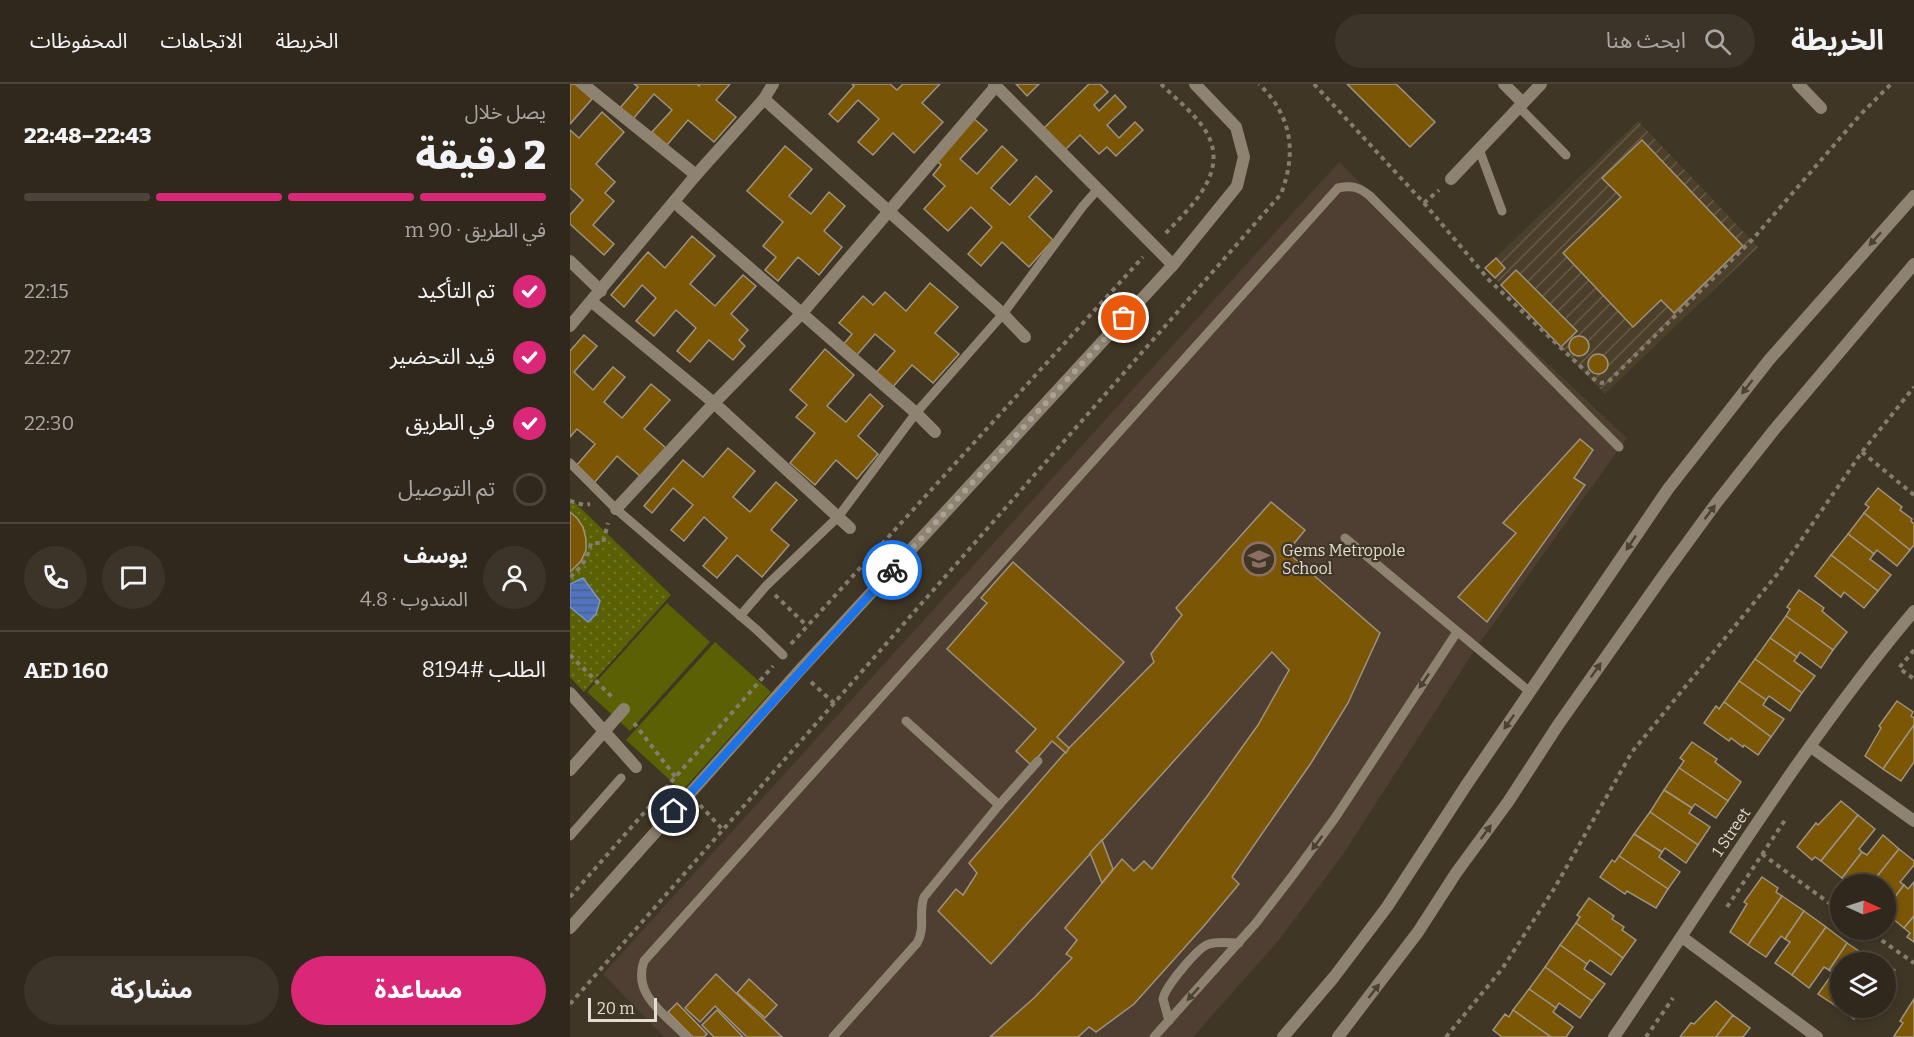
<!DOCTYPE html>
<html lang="ar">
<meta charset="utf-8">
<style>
:root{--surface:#30281c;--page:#3c3429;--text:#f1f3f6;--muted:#a8a6a3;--line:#4b443b;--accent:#db2777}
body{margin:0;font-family:Bitter,"Noto Sans Arabic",serif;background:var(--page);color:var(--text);direction:rtl;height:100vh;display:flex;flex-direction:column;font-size:22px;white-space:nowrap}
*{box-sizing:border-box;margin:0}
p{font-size:20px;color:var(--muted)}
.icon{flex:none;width:33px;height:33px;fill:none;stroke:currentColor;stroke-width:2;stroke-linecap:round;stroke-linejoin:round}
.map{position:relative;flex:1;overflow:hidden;direction:ltr}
.panel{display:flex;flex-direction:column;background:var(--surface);width:570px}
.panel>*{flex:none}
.needle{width:39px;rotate:93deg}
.tools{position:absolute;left:1260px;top:790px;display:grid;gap:12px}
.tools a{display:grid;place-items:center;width:66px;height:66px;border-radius:50%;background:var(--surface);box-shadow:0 3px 9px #0003,0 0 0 2px var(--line);font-size:30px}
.scale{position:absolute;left:18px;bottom:15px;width:69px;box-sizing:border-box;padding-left:6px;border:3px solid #e2dcd2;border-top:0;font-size:16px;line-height:21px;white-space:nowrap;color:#e2dcd2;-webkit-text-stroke:4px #403626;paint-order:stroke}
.pin{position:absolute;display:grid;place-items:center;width:51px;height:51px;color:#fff;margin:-26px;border:3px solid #fff;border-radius:50%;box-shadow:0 2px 6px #0007}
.courier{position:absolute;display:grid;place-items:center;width:60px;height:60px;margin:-30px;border:4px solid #1a73e8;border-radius:50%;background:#fff;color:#222;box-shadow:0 2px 8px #0007}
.overview em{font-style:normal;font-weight:800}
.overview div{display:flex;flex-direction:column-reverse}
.overview{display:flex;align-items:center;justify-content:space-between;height:102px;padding:0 24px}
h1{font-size:39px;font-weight:800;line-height:45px}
.bar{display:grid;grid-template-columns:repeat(4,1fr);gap:9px 6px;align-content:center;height:72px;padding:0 24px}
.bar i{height:8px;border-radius:4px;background:var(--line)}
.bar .active{background:var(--accent)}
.bar p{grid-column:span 4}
.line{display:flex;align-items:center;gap:15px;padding:0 24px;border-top:2px solid var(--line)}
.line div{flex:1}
.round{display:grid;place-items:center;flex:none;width:63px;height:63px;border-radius:32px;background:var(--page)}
ol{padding:0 24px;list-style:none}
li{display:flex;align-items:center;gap:18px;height:66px}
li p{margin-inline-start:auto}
li .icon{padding:6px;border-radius:50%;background:var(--accent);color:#fff;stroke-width:4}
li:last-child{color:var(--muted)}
li i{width:33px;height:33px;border:3px solid var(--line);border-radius:50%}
.primary-button{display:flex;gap:12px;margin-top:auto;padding:12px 24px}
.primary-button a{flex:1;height:69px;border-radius:36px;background:var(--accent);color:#fff;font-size:24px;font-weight:800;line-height:69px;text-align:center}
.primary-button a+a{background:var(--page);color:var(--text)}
header{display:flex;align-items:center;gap:36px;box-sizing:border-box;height:84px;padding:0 30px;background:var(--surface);border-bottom:2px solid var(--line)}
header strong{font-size:28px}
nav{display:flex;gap:33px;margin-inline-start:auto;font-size:21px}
.search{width:420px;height:54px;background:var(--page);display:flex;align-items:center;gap:15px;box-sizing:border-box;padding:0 21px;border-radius:33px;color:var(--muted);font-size:22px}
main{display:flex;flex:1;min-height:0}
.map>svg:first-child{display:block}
.industrial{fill:url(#industrial-furrows)}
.education{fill:#4e3f32}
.green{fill:#5a6104}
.park{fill:url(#park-dots)}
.water{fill:url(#water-rules);stroke:#7d93c4;stroke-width:1.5}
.building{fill:#7a5605;stroke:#9e9381;stroke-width:1.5}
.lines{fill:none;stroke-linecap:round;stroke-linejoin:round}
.path{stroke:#857d70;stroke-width:4;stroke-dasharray:4.5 4.5;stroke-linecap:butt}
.service{stroke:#8e8371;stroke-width:9}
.minor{stroke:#8e8371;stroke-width:12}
.tertiary{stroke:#8e8371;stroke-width:12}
.oneway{fill:#4c4231}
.done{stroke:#a9a296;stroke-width:6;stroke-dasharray:0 10.8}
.route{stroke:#1a73e8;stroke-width:8}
.labels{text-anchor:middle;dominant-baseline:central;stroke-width:4.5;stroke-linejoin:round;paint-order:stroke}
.poi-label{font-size:16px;fill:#e2dcd2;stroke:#403626;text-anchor:start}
.street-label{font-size:16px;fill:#e2dcd2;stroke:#403626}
</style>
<header>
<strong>الخريطة</strong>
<div class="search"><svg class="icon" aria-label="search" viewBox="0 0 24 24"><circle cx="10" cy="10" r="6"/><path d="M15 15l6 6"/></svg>ابحث هنا</div>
<nav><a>الخريطة</a><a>الاتجاهات</a><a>المحفوظات</a></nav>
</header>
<main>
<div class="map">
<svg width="1344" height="953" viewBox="0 0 1344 953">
<defs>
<pattern id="industrial-furrows" width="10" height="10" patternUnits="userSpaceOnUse" patternTransform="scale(1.5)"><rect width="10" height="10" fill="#4d402a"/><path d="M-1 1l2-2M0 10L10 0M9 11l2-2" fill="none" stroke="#665b48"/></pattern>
<pattern id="park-dots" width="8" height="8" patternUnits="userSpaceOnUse" patternTransform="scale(1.5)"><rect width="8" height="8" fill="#5a6104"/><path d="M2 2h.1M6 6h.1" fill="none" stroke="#717728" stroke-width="1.8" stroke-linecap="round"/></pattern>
<pattern id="water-rules" width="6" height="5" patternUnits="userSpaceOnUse" patternTransform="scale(1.5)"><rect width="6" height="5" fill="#5274be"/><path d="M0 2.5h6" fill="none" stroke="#4c608b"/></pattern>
</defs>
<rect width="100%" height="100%" fill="#403626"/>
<!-- industrial -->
<polygon class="industrial" points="1068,37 1188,163 1035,310 915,184"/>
<!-- education -->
<polygon class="education" points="769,78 949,253 1057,354 906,564 772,772 709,856 623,953 94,953 33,890"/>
<!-- green -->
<g class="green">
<polygon points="97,519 140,558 60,647 17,608"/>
<polygon points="145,558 201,608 112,707 56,656"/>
</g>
<!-- park -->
<path class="park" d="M0 414 101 511 14 608 0 593V523L12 534 13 494 0 499V488C22 473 20 444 0 428Z"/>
<!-- water -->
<polygon class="water" points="13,494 30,517 26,530 18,538 0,523 0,500"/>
<!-- building -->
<g class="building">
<polygon points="0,0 5,0 22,15 0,40"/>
<polygon points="64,0 127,0 129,2 130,0 160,0 146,16 166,33 144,58 118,36 97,61 82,48 102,26 84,10 63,35 50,24 68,3"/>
<polygon points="282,0 320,0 327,6 333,0 370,0 352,19 373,38 344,69 323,49 303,71 288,58 309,35 288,16 268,38 259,30 284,2"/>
<polygon points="446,0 469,0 457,12"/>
<polygon points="519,0 530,0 538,8 524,21 529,27 545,11 556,23 537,41 549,54 565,38 573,46 546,72 537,63 529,70 510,51 495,66 474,44"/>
<polygon points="777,0 826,0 865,38 840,63"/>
<polygon points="32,28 54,48 26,80 45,98 35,109 44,117 23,141 44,160 34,171 0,140 0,131 13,116 0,104 0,46 9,54"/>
<polygon points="402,33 417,46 390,75 407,90 432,62 447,76 421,104 440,121 466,92 482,107 459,133 483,156 459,183 432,158 411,182 398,170 422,143 401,123 378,147 354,125 375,102 363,91 371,81 365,75"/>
<polygon points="1072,56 1173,162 1104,229 1091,216 1063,243 993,169 1051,113 1032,94"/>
<polygon points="215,62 242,85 219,112 241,130 259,108 275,122 254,147 272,163 249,191 228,173 208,197 195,186 206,173 193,162 213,138 177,107"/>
<polygon points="122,152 145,172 120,200 145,222 173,191 186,202 161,230 178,246 169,256 175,262 163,276 139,256 120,278 107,267 126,244 106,226 84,252 66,237 86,214 72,201 54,223 41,211 78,168 95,184"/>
<polygon points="926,174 935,184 925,194 915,184"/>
<polygon points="946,186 1007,247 991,263 931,201"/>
<polygon points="360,199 388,223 365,249 389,270 363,299 342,281 321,305 304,291 325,267 305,250 286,272 273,261 282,250 269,239 293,212 303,221 315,208 336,227"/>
<polygon points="14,251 27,262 4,288 23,306 43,283 55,293 34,318 52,334 81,300 100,316 74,345 96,364 71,393 47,372 24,399 6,382 25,360 7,345 0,353 0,267"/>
<circle cx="1009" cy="262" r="10"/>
<polygon points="255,265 284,291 257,322 276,338 300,310 313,322 288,352 308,370 287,395 266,376 245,401 220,379 245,349 226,333 237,321 220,306"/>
<circle cx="1028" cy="280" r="10"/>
<polygon points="1010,355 1023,366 1004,394 1015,401 917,538 888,513 946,449 933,439"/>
<polygon points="158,364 185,387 163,413 180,428 206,398 227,416 201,446 219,461 192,493 167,471 147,494 133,482 157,454 134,433 114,457 101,446 123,421 103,404 82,429 74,422 113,376 133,393"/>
<polygon points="1308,404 1332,423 1330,426 1342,435 1341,437 1344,440 1344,461 1340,466 1294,429 1299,423 1295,420"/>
<polygon points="701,418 735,446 717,468 810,549 778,619 741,679 662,793 669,800 633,843 564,920 526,948 519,943 508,953 420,953 465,913 502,874 496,870 507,856 495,844 552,775 564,787 574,777 582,785 638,711 688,641 719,586 702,568 421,880 368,827 386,805 393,811 407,789 399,779 499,664 584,578 581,570 612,531 606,524"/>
<polygon points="0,428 7,434 13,443 16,455 16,466 11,477 0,488"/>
<polygon points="1294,429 1340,466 1327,482 1307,466 1304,470 1278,450"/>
<polygon points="1278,450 1304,470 1300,475 1321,491 1308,507 1261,471"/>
<polygon points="1261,471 1308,507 1294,524 1274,508 1271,513 1245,492"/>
<polygon points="443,478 554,578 487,653 499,664 496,669 482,657 461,681 446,667 466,645 377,565 417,519 411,514"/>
<polygon points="1229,506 1254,524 1252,527 1277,548 1263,566 1216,532 1220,525 1217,523"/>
<polygon points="1216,532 1263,566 1251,584 1230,568 1227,573 1200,554"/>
<polygon points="1200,554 1227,573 1224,577 1245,592 1232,609 1185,575"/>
<polygon points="1185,575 1232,609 1220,627 1199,612 1196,616 1169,597"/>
<polygon points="1169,597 1196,616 1193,621 1214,635 1201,653 1154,618"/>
<polygon points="1327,617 1343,628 1341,632 1344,634 1344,641 1313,685 1295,672 1311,644 1309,642"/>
<polygon points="1154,618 1201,653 1188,671 1174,661 1173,663 1161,654 1159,657 1134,639 1146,622 1149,625"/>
<polygon points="1344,641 1344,678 1331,697 1313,685"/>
<polygon points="1122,658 1147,675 1145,678 1171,698 1158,717 1109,684 1114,677 1110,674"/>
<polygon points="1109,684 1158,717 1146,734 1125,720 1122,724 1094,706"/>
<polygon points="1094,706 1122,724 1119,729 1140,743 1128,761 1080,728"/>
<polygon points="1271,717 1288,731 1251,777 1245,773 1242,776 1227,763 1246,739 1248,741"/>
<polygon points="1080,728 1128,761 1116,779 1095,764 1092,768 1064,750"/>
<polygon points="1288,731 1305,745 1289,765 1292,768 1272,794 1251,777"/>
<polygon points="1064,750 1092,768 1089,773 1110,788 1098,805 1049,772"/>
<polygon points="1313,751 1329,765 1300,801 1281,801 1272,794 1292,768 1297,771"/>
<polygon points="532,756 543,785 532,799 520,769"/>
<polygon points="1329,765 1344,777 1344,781 1330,798 1334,801 1316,825 1316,801 1300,801"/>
<polygon points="1049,772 1098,805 1086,824 1057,807 1055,810 1030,793 1042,776 1045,778"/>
<polygon points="1192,793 1208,804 1206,808 1212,812 1178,861 1160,848 1177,820 1174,818"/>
<polygon points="1344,798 1344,832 1334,844 1316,829 1316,825 1334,801 1338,805"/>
<polygon points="1212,812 1234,827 1215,855 1211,852 1196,873 1178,861"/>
<polygon points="1019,814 1044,832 1042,835 1054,843 1052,846 1066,856 1053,874 1006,839 1010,833 1007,831"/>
<polygon points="1234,827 1256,843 1222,891 1205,879 1220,858 1215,855"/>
<polygon points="1344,832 1344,858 1337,853 1340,849 1334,844"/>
<polygon points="1006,839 1053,874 1041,891 1020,876 1017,880 990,861"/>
<polygon points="1256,843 1277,859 1259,886 1254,883 1239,904 1222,891"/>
<polygon points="1277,859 1299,874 1296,879 1270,879 1270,915 1266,922 1248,910 1263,889 1259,886"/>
<polygon points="990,861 1017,880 1014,885 1035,900 1022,917 975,883"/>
<polygon points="1316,880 1325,886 1316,900"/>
<polygon points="975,883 1022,917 1010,934 989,919 986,924 959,905"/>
<polygon points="146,890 212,953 177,953 145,922 130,938 115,924"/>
<polygon points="179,895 207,921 195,934 167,909"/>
<polygon points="959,905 986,924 983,928 1003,943 996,953 981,953 943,926"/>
<polygon points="1270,915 1270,924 1292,924 1284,935 1266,922"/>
<polygon points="1344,915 1344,953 1326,953 1324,952 1333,939 1330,937"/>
<polygon points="1146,917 1163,931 1146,953 1110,953 1121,939 1124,940"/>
<polygon points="107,919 137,950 134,953 123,953 98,928"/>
<polygon points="147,926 173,953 144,953 132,941"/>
<polygon points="943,926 981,953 932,953 923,946 935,930 939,933"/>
<polygon points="1163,931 1180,944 1173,953 1146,953"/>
</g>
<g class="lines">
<!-- path -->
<g class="path">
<path d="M591 0C607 16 628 32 638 51 658 91 619 124 595 150"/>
<polyline points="744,0 854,119 869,106"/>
<polyline points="854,119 919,196 1026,297 1031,299 1038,298 1182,156 1290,31 1321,0"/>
<polyline points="1292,368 1344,411"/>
<polyline points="0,417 14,421 20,420"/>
<path d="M0 493C12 483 18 474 21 459H33L38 439"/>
<polyline points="205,511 237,542"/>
<polyline points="221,560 573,173"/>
<polyline points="1344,566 1329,584 1344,595"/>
<polyline points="0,571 42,613"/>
<polyline points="241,598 265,620"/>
<polyline points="64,639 107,695"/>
<polyline points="130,721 153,746"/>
<polyline points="1192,770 1270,827"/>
<polyline points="0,813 203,582"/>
<polyline points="1157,823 1217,733"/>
<polyline points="1297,846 1344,879"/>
<path d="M0 920 711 110C727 68 722 32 689 0"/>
<polyline points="876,953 932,885 984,805 1062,668 1209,488 1292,368 1344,303"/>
<polyline points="1076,953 1103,914"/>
</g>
<!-- service -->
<g class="service">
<polyline points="949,23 996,71"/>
<polyline points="909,65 932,127"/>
<polyline points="0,379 46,425 187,546 213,571"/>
<polyline points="775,454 960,608"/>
<polyline points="170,532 196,502 268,433 346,329 433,230 513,122 528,105"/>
<polyline points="336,637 429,721"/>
<polyline points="0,752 51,694"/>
<path d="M599 937 593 915C595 903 628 863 639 860 648 857 660 859 669 859"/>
<path d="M117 953C95 930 62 911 74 877L768 104C782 101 789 103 800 112L1049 363"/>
<path d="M263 953 347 859C356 844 348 829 354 813L429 721 468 677"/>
<polyline points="584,953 686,839 723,791 765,734 887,548"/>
</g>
<!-- minor -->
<g class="minor">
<polyline points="13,0 126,91"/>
<polyline points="424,0 603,181"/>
<polyline points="934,0 953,19"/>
<polyline points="1228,0 1251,24"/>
<polyline points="194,15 433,230 455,253"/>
<polyline points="881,95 971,0"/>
<polyline points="104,118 346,329 365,348"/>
<polyline points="0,177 31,207"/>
<polyline points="22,218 144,319 280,444"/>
<polyline points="0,242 126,91 194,15 203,0"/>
<polyline points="46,425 144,319 231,230 426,2"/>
<polyline points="0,609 66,683"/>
<polyline points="1241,663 1344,737"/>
<polyline points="0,686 54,625"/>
<polyline points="0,844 230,586 603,181 667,102 674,73 666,43 625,0"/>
<polyline points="1112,853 1247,953"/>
<path d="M1044 953C1142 810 1232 660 1344 527"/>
</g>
<!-- tertiary -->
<g class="tertiary">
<polyline points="713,953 764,893 817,823 897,700 1098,405 1199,276 1344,112"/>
<polyline points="768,953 848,848 886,789 938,718 988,641 1093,492 1147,418 1204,346 1344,180"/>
</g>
</g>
<!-- one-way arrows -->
<defs><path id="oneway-solid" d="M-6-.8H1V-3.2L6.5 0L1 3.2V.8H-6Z" transform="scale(1.5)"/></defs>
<g class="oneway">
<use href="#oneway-solid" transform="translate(1305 155) rotate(132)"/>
<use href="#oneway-solid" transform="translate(1177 303) rotate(128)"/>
<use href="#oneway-solid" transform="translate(1140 428) rotate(-53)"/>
<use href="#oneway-solid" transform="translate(1061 459) rotate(124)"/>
<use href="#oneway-solid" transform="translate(1026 586) rotate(-55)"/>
<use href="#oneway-solid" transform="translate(854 597) rotate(124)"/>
<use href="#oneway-solid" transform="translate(939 638) rotate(125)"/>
<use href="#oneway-solid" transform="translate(916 748) rotate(-54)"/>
<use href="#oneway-solid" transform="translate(747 759) rotate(127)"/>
<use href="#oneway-solid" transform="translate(804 907) rotate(-52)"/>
<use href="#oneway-solid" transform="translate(623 910) rotate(132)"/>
</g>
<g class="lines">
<!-- done -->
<polyline class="done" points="322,486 554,234"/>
<!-- route -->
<polyline class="route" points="104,727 322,486"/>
</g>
<!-- icons -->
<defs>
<symbol id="school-ring" viewBox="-11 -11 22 22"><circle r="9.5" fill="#403626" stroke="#8d6e63" stroke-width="1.5"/><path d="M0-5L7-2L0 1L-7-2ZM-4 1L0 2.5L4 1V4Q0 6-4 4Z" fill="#8d6e63"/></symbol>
</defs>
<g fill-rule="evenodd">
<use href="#school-ring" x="670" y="456" width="38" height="38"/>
</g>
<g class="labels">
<!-- poi labels -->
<g class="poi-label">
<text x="712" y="466">Gems Metropole<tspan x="712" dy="18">School</tspan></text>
</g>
<!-- street labels -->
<g class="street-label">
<text transform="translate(1161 748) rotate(-56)">1 Street</text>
</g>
</g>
</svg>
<div class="tools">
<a><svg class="needle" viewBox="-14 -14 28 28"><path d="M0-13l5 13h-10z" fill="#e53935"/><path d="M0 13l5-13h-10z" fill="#a8a6a3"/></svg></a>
<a><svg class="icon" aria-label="layers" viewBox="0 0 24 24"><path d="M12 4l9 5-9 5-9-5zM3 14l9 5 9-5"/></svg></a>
</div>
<div class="scale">20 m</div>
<div class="pin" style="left:554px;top:234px;background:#ea580c"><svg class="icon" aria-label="bag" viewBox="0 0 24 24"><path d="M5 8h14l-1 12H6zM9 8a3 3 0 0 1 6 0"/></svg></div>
<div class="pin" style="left:104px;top:727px;background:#1f2937"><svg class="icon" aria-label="home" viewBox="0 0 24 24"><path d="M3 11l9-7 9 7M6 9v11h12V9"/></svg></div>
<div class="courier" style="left:322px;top:486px"><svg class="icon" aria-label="bike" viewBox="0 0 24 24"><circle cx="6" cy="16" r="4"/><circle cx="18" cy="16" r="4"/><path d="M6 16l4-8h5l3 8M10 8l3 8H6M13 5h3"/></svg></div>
</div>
<section class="panel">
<div class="overview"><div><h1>2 دقيقة</h1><p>يصل خلال</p></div><em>22:43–22:48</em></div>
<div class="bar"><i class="active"></i><i class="active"></i><i class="active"></i><i></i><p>في الطريق · 90 m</p></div>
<ol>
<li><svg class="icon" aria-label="check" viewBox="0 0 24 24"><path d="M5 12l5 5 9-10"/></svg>تم التأكيد<p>22:15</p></li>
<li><svg class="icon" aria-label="check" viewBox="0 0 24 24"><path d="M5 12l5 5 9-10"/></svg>قيد التحضير<p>22:27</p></li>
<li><svg class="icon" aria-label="check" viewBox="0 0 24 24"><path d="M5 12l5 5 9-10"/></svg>في الطريق<p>22:30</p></li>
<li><i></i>تم التوصيل</li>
</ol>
<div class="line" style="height:108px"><a class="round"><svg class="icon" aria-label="person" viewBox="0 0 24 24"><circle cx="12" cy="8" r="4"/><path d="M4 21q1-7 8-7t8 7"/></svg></a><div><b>يوسف</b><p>المندوب · 4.8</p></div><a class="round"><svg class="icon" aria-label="chat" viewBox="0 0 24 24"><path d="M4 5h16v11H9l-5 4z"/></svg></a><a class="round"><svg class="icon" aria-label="phone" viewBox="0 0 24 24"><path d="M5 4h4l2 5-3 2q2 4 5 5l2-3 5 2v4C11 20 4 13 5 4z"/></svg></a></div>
<div class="line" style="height:78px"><div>الطلب #8194</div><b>AED 160</b></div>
<div class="primary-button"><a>مساعدة</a><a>مشاركة</a></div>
</section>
</main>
